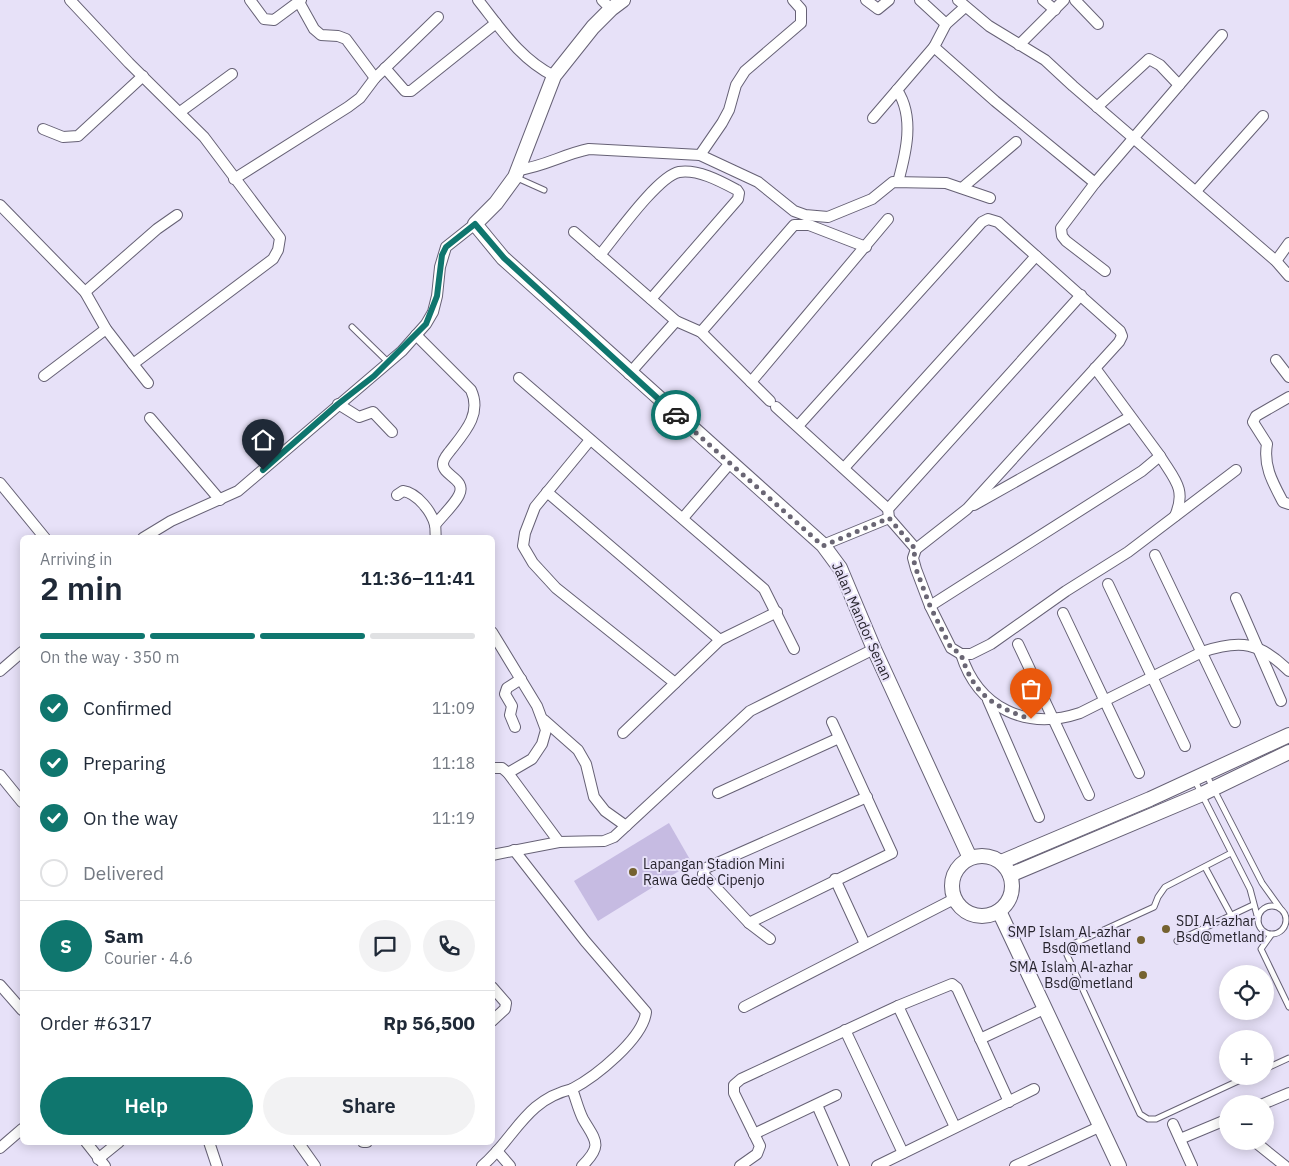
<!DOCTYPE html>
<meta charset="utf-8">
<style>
:root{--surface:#fff;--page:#f2f2f3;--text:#1f2937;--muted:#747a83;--line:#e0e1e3;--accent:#0f766e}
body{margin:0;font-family:"IBM Plex Sans",sans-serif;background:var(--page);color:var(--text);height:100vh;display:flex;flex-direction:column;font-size:19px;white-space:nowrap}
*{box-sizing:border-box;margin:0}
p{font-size:16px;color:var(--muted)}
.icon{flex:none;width:28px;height:28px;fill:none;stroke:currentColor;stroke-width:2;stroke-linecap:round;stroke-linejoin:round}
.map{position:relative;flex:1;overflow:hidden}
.panel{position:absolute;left:20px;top:535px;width:475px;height:610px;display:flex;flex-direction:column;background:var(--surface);border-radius:8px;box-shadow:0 2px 12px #0003}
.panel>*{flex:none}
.controls{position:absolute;left:1219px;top:965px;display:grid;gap:10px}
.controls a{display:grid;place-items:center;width:55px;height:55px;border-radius:50%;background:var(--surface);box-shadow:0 2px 12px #0003;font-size:25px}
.pin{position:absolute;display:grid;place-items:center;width:42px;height:42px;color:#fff;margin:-51px -21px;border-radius:50% 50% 50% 0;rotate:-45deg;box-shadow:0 0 5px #0007}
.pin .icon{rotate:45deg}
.courier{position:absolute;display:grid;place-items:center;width:50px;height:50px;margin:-25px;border:4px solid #0f766e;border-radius:50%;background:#fff;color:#222;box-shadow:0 1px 6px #0007}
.overview em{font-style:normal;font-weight:600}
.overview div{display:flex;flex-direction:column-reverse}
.overview{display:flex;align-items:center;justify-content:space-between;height:85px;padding:0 20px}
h1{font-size:32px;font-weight:600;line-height:38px}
.bar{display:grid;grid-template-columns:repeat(4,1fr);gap:8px 5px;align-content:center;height:60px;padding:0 20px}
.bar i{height:6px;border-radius:4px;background:var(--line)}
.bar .active{background:var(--accent)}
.bar p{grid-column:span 4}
.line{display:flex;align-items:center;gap:12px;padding:0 20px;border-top:1px solid var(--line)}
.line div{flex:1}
.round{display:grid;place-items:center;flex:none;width:52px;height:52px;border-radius:26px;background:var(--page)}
ol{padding:0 20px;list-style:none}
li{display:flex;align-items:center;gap:15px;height:55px}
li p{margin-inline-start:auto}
li .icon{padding:5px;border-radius:50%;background:var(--accent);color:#fff;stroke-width:4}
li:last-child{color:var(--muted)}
li i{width:28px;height:28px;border:2px solid var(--line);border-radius:50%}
.action{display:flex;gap:10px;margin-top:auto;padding:10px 20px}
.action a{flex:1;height:58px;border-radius:30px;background:var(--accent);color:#fff;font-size:20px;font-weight:600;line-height:58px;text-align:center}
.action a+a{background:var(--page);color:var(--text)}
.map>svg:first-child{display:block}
.green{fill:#c6bbe2}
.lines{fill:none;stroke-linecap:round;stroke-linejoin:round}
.lane-casing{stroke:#666175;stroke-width:7}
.street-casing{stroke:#666175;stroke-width:12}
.secondary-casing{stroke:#666175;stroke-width:16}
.lane{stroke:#fff;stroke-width:5}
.street{stroke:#fff;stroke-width:10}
.secondary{stroke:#fff;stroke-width:14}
.done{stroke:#6a6674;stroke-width:5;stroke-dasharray:0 9}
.route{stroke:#0f766e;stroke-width:6}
.poi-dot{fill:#756230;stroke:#e7e1f8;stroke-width:2}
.labels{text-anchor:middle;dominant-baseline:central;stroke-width:4;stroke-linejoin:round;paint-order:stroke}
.street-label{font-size:14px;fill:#27242d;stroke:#e7e1f8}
.poi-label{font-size:14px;fill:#27242d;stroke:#e7e1f8;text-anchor:start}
</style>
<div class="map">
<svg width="1289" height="1166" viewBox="0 0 1289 1166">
<rect width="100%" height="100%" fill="#e7e1f8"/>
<!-- green -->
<polygon class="green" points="669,823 692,863 598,921 574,881"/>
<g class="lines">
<defs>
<g id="lane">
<polyline points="515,177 544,190"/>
<polyline points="352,327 388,362"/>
<polyline points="1206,774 1262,883 1280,908"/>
<polyline points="1194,779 1250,889 1258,919"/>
<polyline points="1231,853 1165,887 1158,897 1154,907 1071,945 1067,955 1140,1114 1148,1119 1156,1119 1249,1076"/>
<polyline points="1205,867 1231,915"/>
<circle cx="1272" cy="920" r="14"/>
<polyline points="1271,935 1261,949 1289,1007"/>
<polyline points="1177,941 1253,905"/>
<polyline points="1265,1069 1289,1058"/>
</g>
<g id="street">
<polyline points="70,0 129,63 204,137 280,238 278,250 273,259 133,364 148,383"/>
<polyline points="250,0 264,19 274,20 301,0"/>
<path d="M478 0C501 29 520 59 554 76"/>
<polyline points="602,0 611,9"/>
<polyline points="866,0 878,9 889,0"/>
<polyline points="920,0 946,24"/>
<polyline points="958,0 989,26 1045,60 1073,86 1276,261 1289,276"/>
<polyline points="1043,0 1055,10"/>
<polyline points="1075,0 1098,24"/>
<polyline points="299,2 314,29 321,35 338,36 346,39 375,78 438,17"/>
<polyline points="965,7 946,24 934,47 995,101 1095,183"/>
<polyline points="1019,45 1064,0"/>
<polyline points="385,68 405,91 411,91 496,23"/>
<path d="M897 90C915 117 906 153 898 182"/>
<polyline points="1097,107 1149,59 1160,65 1179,85"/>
<polyline points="180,112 232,74"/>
<polyline points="873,118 934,47"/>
<polyline points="43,129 63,137 78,136 143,76"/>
<polyline points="700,155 722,123 729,110 736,85 745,71 801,23 801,9 793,0"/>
<path d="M518 170C543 167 564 154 589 149L700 155 758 182 794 211 805 215 828 217 872 199 893 182 946 183 990 198"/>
<polyline points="234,179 348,107 360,98 375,78"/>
<polyline points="962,188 1016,142"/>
<polyline points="1196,191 1263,116"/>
<polyline points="0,205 85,292 106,329 133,364"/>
<polyline points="574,232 676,321 701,332 770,401"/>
<path d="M600 255C615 237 658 176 679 172 698 169 720 181 737 190L739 193 738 199 651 299"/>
<polyline points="1276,261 1289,243"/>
<polyline points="1105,271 1066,241 1062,236 1061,228 1095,183 1222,35"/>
<polyline points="85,292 157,229 177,215"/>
<polyline points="701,332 794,225 809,225 866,247"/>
<path d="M416 335 471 390C482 414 465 432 450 451 447 455 443 459 443 464 443 476 467 479 459 495 455 504 441 517 435 525"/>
<polyline points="1276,360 1289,377"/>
<polyline points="1095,368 1160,456"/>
<polyline points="629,374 676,321"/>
<polyline points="44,376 106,329"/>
<polyline points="519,378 764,589 794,649"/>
<polyline points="751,382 888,219"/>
<path d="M1289 397 1256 416 1253 422 1267 444C1263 466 1273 483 1283 502L1289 504"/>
<polyline points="338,404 359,417 373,412 392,432"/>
<polyline points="776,407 888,509 889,518 916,549 913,558 916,569 930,606 951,648 961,654 971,654 991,644 1066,591 1128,552 1236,470"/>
<polyline points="150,418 220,500"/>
<polyline points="798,426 982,222 988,219 998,222 1120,331 1122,336 1119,342 967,509 916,549"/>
<polyline points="590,440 535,507 525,533 523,546 533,563 556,588 675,683"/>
<polyline points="844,468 1036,256"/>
<polyline points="0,483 45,538"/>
<polyline points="547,492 720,640"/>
<path d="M397 495 403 491C417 493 432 512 435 525 436 530 435 533 436 538"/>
<polyline points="974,505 1130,417"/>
<polyline points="888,509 1081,295"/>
<polyline points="683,518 731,462"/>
<polyline points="143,538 171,521 238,491 402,351 426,324 433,312 437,296 440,267 446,247 475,224"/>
<polyline points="823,545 889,518"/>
<polyline points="1155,555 1235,722"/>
<polyline points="1108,584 1185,746"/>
<polyline points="1236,598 1281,701"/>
<path d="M930 606 1142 471 1160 456C1174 479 1187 489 1175 516"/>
<polyline points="1063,613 1139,773"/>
<polyline points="492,632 537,706 546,730 542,744 532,759 508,773"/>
<polyline points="1018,644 1089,795"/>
<path d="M961 654C978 708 1026 731 1080 713L1202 652C1240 639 1260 642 1289 671"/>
<polyline points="0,671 22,652"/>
<polyline points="988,700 1039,817"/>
<polyline points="544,720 578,750 586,764 594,797 605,811 626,826"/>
<polyline points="515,727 510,715 512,706 505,694 507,688 521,679"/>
<polyline points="623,733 720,640 777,612"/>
<polyline points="492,768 502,768 508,773 559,842"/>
<polyline points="0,775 22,802"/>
<polyline points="718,793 839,738"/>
<path d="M514 850 585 941 646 1012C643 1039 595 1077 572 1089 576 1099 578 1109 583 1119 595 1140 604 1145 582 1166"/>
<polyline points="492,855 559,842 604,841 614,837 750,711 874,649"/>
<polyline points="835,879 865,944"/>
<polyline points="749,923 892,853 832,722"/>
<polyline points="770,939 749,923 707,878 703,874 706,868 867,797"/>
<polyline points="0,985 22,1010"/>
<polyline points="492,987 506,1003 505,1009 492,1021"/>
<polyline points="898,1006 955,1127"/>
<polyline points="744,1007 954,899"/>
<polyline points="845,1030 903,1153"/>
<polyline points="980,1039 1044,1009"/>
<polyline points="1263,1104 1289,1093"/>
<polyline points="817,1105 844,1166"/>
<polyline points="1173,1124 1192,1166"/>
<polyline points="754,1134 836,1095"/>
<polyline points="1180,1139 1228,1119"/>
<polyline points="1254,1141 1285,1166"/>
<polyline points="86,1142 105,1166"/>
<polyline points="209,1142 217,1166"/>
<polyline points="298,1142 315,1166"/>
<polyline points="363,1142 367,1142"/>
<polyline points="0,1148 22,1129"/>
<polyline points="497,1151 510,1166"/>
<polyline points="98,1159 119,1142"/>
<path d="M482 1166C515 1138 525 1100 572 1089"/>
<polyline points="740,1166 757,1154 760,1146 734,1093 734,1085 741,1079 898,1006 952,984 957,988 1009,1102"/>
<polyline points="877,1166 1034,1089"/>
<polyline points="1015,1166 1101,1126"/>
</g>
<g id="secondary">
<polyline points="623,0 611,9 593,27 554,76 515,177 496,203 475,224 503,258 823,545 840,568 874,649 970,858"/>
<circle cx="982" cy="886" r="30"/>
<polyline points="1001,862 1150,799 1289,735"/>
<polyline points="1010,875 1200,795 1289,752"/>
<polyline points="999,911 1119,1166"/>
</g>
</defs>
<!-- lane casing -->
<use href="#lane" class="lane-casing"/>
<!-- street casing -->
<use href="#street" class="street-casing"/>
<!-- secondary casing -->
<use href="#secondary" class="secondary-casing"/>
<!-- lane -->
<use href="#lane" class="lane"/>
<!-- street -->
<use href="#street" class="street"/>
<!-- secondary -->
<use href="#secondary" class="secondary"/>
</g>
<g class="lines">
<!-- done -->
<path class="done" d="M676 415 823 546 889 518 916 550 913 558 916 569 930 606 951 648 961 654C973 694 993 707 1031 719"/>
<!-- route -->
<polyline class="route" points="263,470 338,404 374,376 426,324 437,296 442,255 446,247 475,224 504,258 676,415"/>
</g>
<!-- markers -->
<g class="poi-dot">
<circle cx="633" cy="872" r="5"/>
<circle cx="1166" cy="929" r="5"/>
<circle cx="1141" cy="940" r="5"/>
<circle cx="1143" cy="975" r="5"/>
</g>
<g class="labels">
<!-- street labels -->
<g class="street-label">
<text transform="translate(862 621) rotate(66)">Jalan Mandor Senan</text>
</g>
<!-- poi labels -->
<g class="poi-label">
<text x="643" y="864">Lapangan Stadion Mini<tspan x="643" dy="16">Rawa Gede Cipenjo</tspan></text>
<text x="1176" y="921">SDI Al-azhar<tspan x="1176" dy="16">Bsd@metland</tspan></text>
<text x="1131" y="932" text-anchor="end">SMP Islam Al-azhar<tspan x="1131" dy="16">Bsd@metland</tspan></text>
<text x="1133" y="967" text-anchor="end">SMA Islam Al-azhar<tspan x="1133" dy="16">Bsd@metland</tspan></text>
</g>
</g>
</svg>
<div class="controls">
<a><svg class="icon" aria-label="locate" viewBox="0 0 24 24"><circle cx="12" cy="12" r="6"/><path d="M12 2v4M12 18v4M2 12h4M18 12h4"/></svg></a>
<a>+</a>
<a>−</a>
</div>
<div class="pin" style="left:1031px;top:719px;background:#ea580c"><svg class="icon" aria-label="bag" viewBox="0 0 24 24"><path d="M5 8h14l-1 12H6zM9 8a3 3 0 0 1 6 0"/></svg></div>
<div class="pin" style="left:263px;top:470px;background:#1f2937"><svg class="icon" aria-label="home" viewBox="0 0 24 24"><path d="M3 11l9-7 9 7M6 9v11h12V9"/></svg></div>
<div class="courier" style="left:676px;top:415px"><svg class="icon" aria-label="car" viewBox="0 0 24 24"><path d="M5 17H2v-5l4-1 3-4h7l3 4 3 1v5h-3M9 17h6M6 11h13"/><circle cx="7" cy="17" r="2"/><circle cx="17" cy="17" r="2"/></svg></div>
<section class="panel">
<div class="overview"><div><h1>2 min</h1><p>Arriving in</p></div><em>11:36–11:41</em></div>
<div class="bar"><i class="active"></i><i class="active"></i><i class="active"></i><i></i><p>On the way · 350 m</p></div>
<ol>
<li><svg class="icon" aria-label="check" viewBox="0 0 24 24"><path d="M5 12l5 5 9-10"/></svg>Confirmed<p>11:09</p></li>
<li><svg class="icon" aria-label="check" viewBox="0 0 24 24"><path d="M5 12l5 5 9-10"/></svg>Preparing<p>11:18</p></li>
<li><svg class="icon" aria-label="check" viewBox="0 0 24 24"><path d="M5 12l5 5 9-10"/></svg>On the way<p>11:19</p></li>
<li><i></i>Delivered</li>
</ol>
<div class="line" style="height:90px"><b class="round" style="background:var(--accent);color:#fff">S</b><div><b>Sam</b><p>Courier · 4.6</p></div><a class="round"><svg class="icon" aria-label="chat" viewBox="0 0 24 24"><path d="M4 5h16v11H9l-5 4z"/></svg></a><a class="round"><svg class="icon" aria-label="phone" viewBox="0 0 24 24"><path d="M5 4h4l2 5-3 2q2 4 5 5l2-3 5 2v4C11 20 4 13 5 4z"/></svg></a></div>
<div class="line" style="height:65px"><div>Order #6317</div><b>Rp 56,500</b></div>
<div class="action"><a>Help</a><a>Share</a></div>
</section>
</div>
